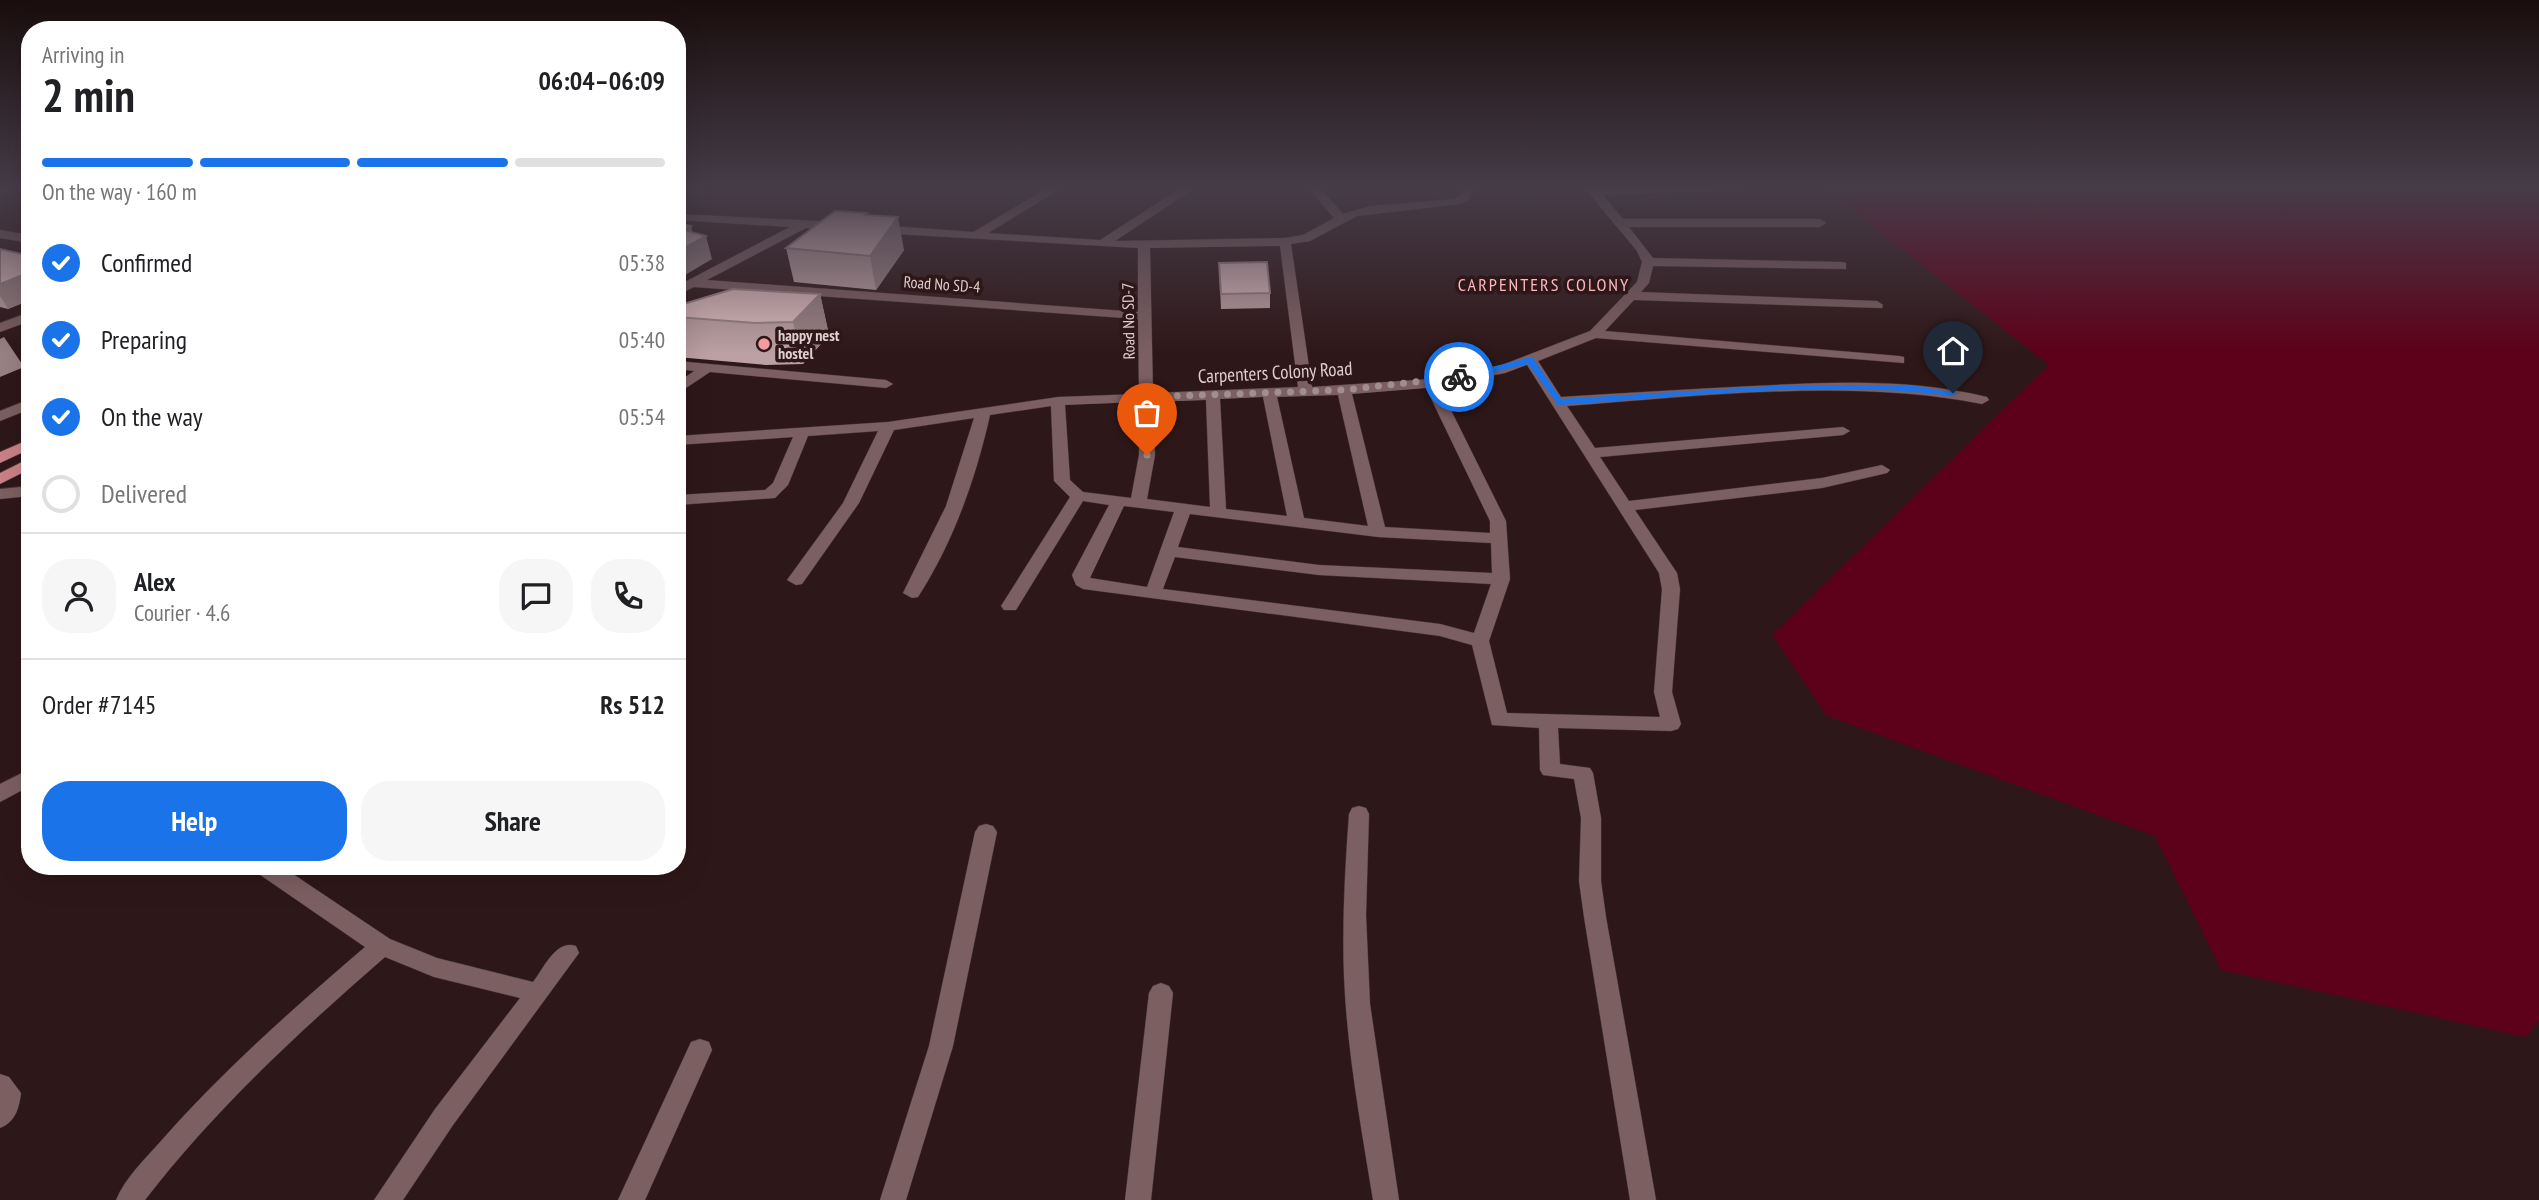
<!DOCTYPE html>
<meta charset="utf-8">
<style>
:root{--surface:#fff;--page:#f6f6f6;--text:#202124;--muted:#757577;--line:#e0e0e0;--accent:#1a73e8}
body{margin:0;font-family:"PT Sans Narrow",sans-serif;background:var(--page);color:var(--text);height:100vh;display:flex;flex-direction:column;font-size:26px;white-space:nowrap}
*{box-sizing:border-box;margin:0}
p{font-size:23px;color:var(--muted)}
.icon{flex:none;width:38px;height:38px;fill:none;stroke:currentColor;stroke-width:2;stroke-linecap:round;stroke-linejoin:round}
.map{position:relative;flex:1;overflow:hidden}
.sheet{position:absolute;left:21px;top:21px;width:665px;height:854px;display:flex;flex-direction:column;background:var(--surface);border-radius:28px;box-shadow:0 7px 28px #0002}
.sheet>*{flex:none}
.pin{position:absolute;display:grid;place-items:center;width:60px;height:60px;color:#fff;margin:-72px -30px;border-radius:50% 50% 50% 0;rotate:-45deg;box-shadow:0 0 7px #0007}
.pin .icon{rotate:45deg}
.courier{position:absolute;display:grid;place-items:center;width:70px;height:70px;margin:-35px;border:5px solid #1a73e8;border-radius:50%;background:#fff;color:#222;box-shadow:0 2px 9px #0007}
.head em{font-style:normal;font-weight:700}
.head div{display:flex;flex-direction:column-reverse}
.head{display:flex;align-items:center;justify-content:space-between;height:119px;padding:0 21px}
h1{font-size:46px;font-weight:700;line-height:52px}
.bar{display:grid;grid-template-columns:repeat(4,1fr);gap:10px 7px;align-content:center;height:84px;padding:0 21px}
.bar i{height:9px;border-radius:5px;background:var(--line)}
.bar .current{background:var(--accent)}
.bar p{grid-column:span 4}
.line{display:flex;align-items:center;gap:18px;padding:0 21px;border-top:2px solid var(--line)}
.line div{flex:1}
.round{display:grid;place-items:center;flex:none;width:74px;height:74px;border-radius:28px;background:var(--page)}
ol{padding:0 21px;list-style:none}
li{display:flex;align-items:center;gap:21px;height:77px}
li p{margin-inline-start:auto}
li .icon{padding:7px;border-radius:50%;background:var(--accent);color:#fff;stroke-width:4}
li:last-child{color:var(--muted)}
li i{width:38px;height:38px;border:4px solid var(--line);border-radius:50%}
.action{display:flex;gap:14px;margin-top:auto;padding:14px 21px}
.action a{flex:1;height:80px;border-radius:28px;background:var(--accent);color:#fff;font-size:28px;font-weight:700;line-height:80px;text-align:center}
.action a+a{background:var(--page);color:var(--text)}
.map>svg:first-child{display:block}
.green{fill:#5d0019}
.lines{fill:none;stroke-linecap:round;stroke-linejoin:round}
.minor-casing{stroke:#453435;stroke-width:1}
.major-casing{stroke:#453435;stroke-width:1}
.minor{fill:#7c5f61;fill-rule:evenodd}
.major{fill:#c98287;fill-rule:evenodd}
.wall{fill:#bca0a2}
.shaded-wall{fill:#998284}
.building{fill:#dbbabc;stroke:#998284;stroke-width:2}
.route{fill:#1a73e8}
.done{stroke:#a18f8f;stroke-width:7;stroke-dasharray:0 12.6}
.poi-dot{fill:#f49aa1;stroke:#2e1718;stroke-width:2.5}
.labels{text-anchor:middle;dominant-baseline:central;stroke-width:7;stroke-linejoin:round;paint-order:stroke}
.far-street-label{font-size:16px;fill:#dfcfcf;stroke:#2e1718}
.far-poi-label{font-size:16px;font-weight:bold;fill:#dfcfcf;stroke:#2e1718;text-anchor:start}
.far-neighbourhood-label{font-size:18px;letter-spacing:2px;fill:#fcb8bc;stroke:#2e1718}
.street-label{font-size:19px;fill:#dfcfcf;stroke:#2e1718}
</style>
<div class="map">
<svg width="2539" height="1200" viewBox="0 0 2539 1200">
<rect width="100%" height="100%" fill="#2e1718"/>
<!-- green -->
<polygon class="green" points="1821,186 2539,186 2539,1021 2525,1037 2221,970 2155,836 1827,716 1772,635 2049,365"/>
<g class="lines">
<defs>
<g id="minor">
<polygon points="20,186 18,188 0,194 0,187"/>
<path d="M1051 186H1065L988 233 1100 240 1184 186H1198L1115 241 1285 238 1303 235 1334 218 1307 186H1319L1343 214 1370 206 1454 199 1459 196 1464 186H1476L1468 200 1460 204 1357 216 1310 241 1291 244 1312 387 1431 379 1502 365 1590 331 1637 282 1642 262 1637 251 1583 186 1597 189 1748 186 1742 189 1603 195 1623 219H1820L1826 223 1820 227H1629L1653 258 1842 262 1846 263V269L1653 266 1649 283 1641 292 1877 301 1883 305 1882 308 1634 300 1605 331 1899 356 1904 357V363L1596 338 1538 361 1561 397C1625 393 1689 389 1753 386 1831 382 1910 378 1987 397L1989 400 1982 404C1852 378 1699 396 1567 406L1595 448 1843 427 1850 431 1843 435 1600 457 1629 501 1822 478 1882 465 1890 470 1887 473 1822 488 1635 510 1677 573 1680 589 1672 692 1681 724 1678 729 1671 731 1558 728 1560 764 1590 768 1593 773 1601 818V881L1606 917 1656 1200H1630L1584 917 1579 881 1581 818 1574 779 1543 775 1540 770 1539 728 1492 725 1472 645 1440 636 1083 589 1076 585 1072 575 1109 505 1083 501 1016 610H1004L1001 606 1070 497 1054 481 1051 406 990 415C976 478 953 543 918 597L912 598 903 593 946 506 974 418 894 430 859 503 802 584 796 585 787 580 843 503 878 431 808 436 788 485 775 498 677 505V495L765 490 773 483 793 437 677 445V436L888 422 1058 397 1139 394 1138 319 694 287 677 295V286L790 227 677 220V214L839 222 845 226 839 230 806 228 707 280 1138 312V248L878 233 872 229 878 225 973 232ZM1280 246 1298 387 1153 393 1150 248ZM1527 365 1659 573 1662 589 1654 692 1660 717 1507 713 1489 641 1510 579 1506 521 1439 386 1505 373ZM1426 388 1490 521V533L1385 527 1352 394ZM1338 395 1368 526 1304 518 1277 397ZM1263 397 1287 516 1226 509 1220 399ZM1206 400 1210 507 1147 499 1155 455 1153 402ZM1139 402V455L1131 498 1083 492 1070 480 1065 405ZM1124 506 1174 512 1147 587 1090 578ZM1190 514 1378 537 1491 543 1492 573 1319 565 1178 547ZM1175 557 1319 575 1491 584 1474 633 1440 624 1163 589Z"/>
<polygon points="0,230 30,235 30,243 0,238"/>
<polygon points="30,312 30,321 0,332 0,323"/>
<polygon points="677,361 886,380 893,384 886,388 710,372 677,394 677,383 694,371 677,369"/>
<polygon points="30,399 30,409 0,421 0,411"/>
<polygon points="30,486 30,496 0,499 0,489"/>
<polygon points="30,769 30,786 0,802 0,784"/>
<path d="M1359 806 1366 808 1369 814 1366 915 1370 1004 1399 1200H1373C1361 1126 1347 1051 1344 976 1342 922 1345 868 1349 814L1352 808Z"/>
<polygon points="986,824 993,826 997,832 953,1046 906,1200 880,1200 929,1046 975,832 979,826"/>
<path d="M253 866H281L390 939 437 958 533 982C544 968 556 939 576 946L579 953 453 1125 403 1200H374L435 1109 520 998 434 977 385 957C299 1032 215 1109 145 1200H116C125 1178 145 1159 161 1141 223 1070 294 1008 365 947L256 872Z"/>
<polygon points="1161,983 1169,986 1173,993 1151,1200 1125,1200 1149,993 1153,986"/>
<polygon points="700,1039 709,1042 712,1050 645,1200 618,1200 691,1042"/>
<path d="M0 1074 9 1077 21 1093C19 1109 15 1122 0 1128Z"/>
</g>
<g id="major">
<polygon points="30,439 30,449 0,463 0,452"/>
<polygon points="30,458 30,469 0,484 0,473"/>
</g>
</defs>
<!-- minor casing -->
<use href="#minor" class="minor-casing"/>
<!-- major casing -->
<use href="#major" class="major-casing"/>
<!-- minor -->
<use href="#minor" class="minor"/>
<!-- major -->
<use href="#major" class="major"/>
</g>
<!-- wall -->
<g class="wall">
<polygon points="867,215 904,250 876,290 794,282 786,248"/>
<polygon points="0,249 30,256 30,300 8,309 0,307"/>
<polygon points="1219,263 1270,293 1270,308 1221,309"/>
<polygon points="820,294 829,335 803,364 766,365 677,357 677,306"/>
</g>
<!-- shaded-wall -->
<g class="shaded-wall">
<polygon points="898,217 904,250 876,290 870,256"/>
<polygon points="691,226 695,242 706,236 712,259 680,278 677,268 677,252 684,230"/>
<polygon points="30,272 30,300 8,309 0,296 0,284"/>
<polygon points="820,294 829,335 803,364 793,322"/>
<polygon points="4,337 24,367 0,377 0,339"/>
</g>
<!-- building -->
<g class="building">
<polygon points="835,211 867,213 865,215 898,217 870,256 786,248"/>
<polygon points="677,223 691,226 684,230 706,236 677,252"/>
<polygon points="0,249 30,256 30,272 0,284"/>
<polygon points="1267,262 1270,293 1221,294 1219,263"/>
<polygon points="733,289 820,294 793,322 755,323 677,317 677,306"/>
</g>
<!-- sky -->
<linearGradient id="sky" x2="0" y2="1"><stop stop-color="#190d0d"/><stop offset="0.53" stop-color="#463c48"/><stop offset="1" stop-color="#463c48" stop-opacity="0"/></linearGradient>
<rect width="2539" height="354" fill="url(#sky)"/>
<!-- route -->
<path class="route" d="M1527 358H1533L1561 399 1787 385H1909L1957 393 1953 396C1823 379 1688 397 1558 405L1528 364 1459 380 1454 377Z"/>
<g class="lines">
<!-- done -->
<polyline class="done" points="1147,455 1147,397 1344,390 1459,377"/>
</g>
<!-- markers -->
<circle class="poi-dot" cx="764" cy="344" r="7"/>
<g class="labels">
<!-- far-street labels -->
<g class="far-street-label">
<text transform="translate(942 284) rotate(4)">Road No SD-4</text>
<text transform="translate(1128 321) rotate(-91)">Road No SD-7</text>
</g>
<!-- far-poi labels -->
<g class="far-poi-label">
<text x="778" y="335">happy nest<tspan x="778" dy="18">hostel</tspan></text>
</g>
<!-- far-neighbourhood labels -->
<g class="far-neighbourhood-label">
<text x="1544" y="284">CARPENTERS COLONY</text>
</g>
<!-- street labels -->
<g class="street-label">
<text transform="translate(1275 372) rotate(-3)">Carpenters Colony Road</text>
</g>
</g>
</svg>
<div class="pin" style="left:1147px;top:455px;background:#ea580c"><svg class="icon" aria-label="bag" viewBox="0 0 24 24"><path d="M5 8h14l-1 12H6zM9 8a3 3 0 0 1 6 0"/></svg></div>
<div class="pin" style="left:1953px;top:393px;background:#1f2937"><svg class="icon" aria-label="home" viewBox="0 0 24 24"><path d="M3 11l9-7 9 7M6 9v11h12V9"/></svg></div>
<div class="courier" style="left:1459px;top:377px"><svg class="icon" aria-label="bike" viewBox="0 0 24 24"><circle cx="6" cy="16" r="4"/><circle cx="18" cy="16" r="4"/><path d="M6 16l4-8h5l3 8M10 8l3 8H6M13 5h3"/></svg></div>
<section class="sheet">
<div class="head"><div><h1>2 min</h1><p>Arriving in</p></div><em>06:04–06:09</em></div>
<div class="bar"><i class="current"></i><i class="current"></i><i class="current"></i><i></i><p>On the way · 160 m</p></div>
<ol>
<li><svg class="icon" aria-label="check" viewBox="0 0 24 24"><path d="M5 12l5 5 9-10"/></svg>Confirmed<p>05:38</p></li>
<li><svg class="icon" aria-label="check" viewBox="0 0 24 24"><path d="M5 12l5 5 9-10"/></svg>Preparing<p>05:40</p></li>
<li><svg class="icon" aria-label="check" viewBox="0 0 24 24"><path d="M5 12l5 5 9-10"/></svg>On the way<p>05:54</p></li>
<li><i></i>Delivered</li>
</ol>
<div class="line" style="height:126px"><a class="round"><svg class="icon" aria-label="person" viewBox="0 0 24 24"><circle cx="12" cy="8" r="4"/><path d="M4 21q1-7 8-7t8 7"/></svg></a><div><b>Alex</b><p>Courier · 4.6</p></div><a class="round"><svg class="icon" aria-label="chat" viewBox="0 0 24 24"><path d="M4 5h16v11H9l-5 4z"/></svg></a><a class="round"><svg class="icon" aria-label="phone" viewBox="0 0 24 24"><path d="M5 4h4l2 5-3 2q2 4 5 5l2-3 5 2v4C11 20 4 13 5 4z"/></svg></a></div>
<div class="line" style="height:91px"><div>Order #7145</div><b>Rs 512</b></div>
<div class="action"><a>Help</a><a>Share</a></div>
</section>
</div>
